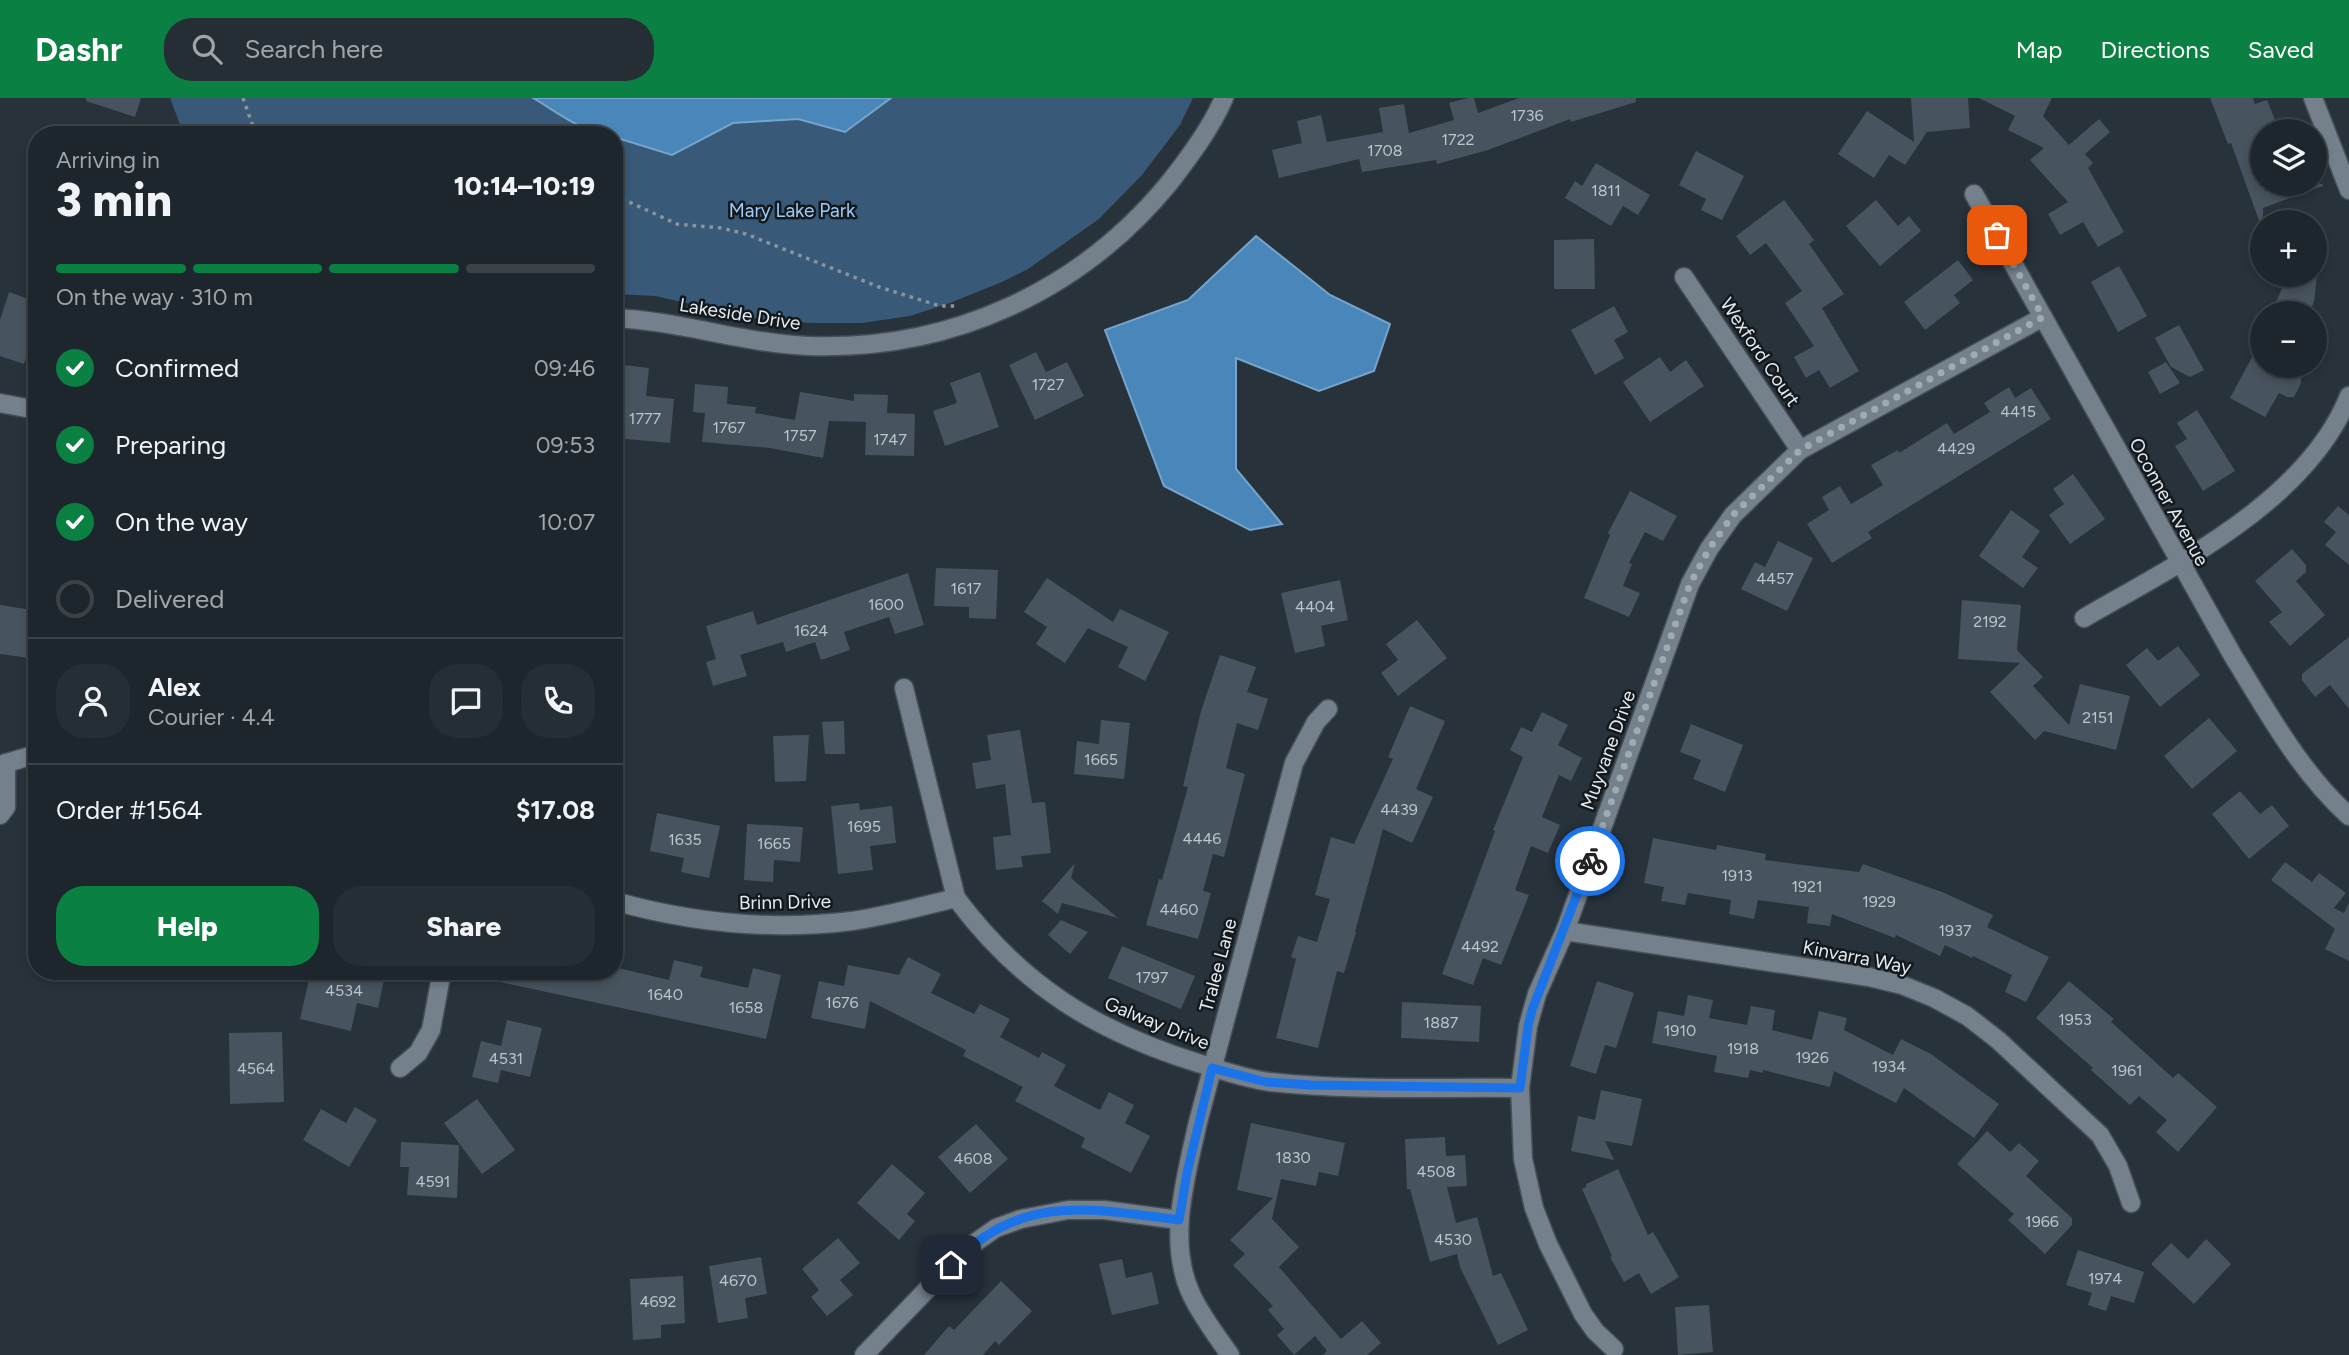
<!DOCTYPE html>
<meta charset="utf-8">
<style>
:root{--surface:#1d262c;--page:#252e34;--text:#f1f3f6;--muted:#a0a5a9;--line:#3b4348;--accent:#0b8043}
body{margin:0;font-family:Figtree,sans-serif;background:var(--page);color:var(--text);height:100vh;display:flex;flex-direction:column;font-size:26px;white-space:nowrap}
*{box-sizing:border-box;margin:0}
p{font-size:23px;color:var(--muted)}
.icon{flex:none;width:38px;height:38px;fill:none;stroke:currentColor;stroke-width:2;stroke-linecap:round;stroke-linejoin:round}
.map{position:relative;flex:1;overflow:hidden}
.drawer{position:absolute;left:28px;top:28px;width:595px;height:854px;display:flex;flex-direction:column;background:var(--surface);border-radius:28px;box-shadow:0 4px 10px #0003,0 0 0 2px var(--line)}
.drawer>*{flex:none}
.tools{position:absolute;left:2250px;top:21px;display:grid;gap:14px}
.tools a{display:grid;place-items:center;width:77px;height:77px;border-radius:50%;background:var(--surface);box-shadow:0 4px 10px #0003,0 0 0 2px var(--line);font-size:35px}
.pin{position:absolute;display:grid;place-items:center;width:60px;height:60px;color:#fff;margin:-30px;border-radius:14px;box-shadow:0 4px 10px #0006}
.courier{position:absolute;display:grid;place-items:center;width:70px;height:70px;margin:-35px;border:5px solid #1a73e8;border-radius:50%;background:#fff;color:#222;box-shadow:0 2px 9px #0007}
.head em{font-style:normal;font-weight:800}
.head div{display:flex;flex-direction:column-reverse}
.head{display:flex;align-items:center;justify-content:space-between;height:119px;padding:0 28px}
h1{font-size:46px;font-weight:800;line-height:52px}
.bar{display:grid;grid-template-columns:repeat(4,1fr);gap:10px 7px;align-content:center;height:84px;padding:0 28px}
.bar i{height:9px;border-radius:5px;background:var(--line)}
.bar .active{background:var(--accent)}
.bar p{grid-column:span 4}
.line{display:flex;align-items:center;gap:18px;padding:0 28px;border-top:2px solid var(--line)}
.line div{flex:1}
.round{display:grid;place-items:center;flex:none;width:74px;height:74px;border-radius:28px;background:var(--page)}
ol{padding:0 28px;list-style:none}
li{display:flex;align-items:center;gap:21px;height:77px}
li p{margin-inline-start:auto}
li .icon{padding:7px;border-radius:50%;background:var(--accent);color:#fff;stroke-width:4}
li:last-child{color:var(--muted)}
li i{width:38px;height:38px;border:4px solid var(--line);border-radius:50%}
.primary-button{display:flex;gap:14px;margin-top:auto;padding:14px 28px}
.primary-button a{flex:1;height:80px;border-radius:28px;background:var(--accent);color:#fff;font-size:28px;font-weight:800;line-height:80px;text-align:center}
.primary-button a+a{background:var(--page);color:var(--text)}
header{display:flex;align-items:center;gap:42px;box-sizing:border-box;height:98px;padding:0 35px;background:var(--accent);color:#fff}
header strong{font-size:33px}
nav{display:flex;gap:38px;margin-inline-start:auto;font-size:24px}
.search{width:490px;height:63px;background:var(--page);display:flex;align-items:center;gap:18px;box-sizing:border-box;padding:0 24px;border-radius:28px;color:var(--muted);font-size:26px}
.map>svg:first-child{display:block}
.green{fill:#385977}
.water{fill:#4986ba;stroke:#77a4ca;stroke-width:2}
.building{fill:#47535e}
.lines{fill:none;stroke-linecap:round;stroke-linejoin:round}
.minor-casing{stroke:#464f58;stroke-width:21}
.path{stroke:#8b949c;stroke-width:3.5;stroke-dasharray:3.5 5;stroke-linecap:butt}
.minor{stroke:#74808c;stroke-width:18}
.done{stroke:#a1aab1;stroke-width:7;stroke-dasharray:0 12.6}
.route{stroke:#1a73e8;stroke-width:9}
.labels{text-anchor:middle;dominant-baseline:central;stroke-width:5;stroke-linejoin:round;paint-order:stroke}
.number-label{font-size:16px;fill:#bcc4cc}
.park-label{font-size:19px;fill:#9cccf7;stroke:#14191d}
.street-label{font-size:19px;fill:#e3eaf0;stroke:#14191d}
</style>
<header>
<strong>Dashr</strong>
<div class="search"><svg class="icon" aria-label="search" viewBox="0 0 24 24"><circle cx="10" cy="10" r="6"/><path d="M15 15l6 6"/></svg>Search here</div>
<nav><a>Map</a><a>Directions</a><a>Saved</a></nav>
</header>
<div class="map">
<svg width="2349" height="1257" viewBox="0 0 2349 1257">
<rect width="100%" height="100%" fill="#27323b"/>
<!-- green -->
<polygon class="green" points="170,0 1193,0 1180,27 1142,77 1099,121 1028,171 1002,184 950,205 910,218 862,225 816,225 769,223 655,198 614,196 614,37 184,37"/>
<!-- water -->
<g class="water">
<path d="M533 0H891L845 34 798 21 733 25 672 57 614 39V37C585 37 557 14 533 0Z"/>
<polygon points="1256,138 1330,197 1390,226 1374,273 1319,293 1236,260 1236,371 1282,426 1250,432 1164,388 1105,232 1188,202"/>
</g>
<!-- building -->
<g class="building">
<polygon points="86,0 141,0 135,19 86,3"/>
<polygon points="1468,0 1474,0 1478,15 1519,0 1636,0 1636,4 1571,24 1570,21 1488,52 1437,66 1436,62 1362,74 1359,61 1279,80 1272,52 1302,45 1297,23 1321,17 1327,44 1383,34 1379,10 1404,6 1409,35 1454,22 1449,5"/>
<polygon points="1911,0 1968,0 1970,30 1927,34 1905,67 1889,57 1874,80 1838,56 1867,13 1914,44"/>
<polygon points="1979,0 2052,0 2043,18 2069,47 2099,21 2110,34 2085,56 2093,65 2088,70 2124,134 2098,149 2083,124 2060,137 2048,116 2068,104 2030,62 2044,50 2008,32 2015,18"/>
<polygon points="2210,0 2253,0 2255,6 2267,2 2277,27 2263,33 2263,86 2323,86 2323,88 2263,110 2263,128 2261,128 2231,45 2228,46"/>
<polygon points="1696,53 1744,78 1722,122 1701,112 1706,101 1679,87"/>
<polygon points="1596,65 1650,97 1638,117 1623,108 1611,128 1565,100 1575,83 1582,88"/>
<polygon points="1784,102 1814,142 1809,146 1844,196 1822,210 1859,273 1830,290 1819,272 1806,280 1794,259 1814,248 1785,205 1802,193 1766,145 1750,157 1736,138"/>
<polygon points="1876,102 1898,128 1909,118 1921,133 1880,168 1846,128"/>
<polygon points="1594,141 1595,191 1554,191 1554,142"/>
<polygon points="1958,162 1973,182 1954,197 1960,205 1925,232 1904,204"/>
<polygon points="2119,168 2147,218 2118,234 2091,184"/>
<polygon points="2288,177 2317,177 2314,204 2309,215 2271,215"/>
<polygon points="9,194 37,204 37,250 30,248 24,266 0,258 0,222"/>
<polygon points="1614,208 1628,234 1614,242 1624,260 1595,277 1571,232"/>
<polygon points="2179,227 2204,272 2190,279 2171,269 2155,240"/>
<polygon points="2263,239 2263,268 2282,268 2301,278 2301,285 2294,299 2287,299 2279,295 2265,319 2230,300"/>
<polygon points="1036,254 1046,274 1067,264 1084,298 1035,322 1009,267"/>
<polygon points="1660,259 1670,274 1686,262 1704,288 1650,324 1623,284"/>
<polygon points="2166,264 2180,285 2160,296 2148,274"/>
<polygon points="623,267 649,270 646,298 674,301 670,345 616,340"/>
<polygon points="980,274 999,329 945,348 933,313 957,305 950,285"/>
<polygon points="695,286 728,289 727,306 756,309 755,315 795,322 800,294 854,303 854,296 888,297 887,315 915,316 914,358 865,357 866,324 829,323 823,360 770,350 702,344 705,315 693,314"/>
<polygon points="2009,289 2015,300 2031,290 2051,321 1868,434 1872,440 1832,465 1807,426 1829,412 1822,399 1840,388 1851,406 1883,387 1871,367 1898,352 1899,355 1947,325 1954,336 1990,314 1984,305"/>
<polygon points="2197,312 2235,373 2203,393 2175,348 2187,341 2177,325"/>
<polygon points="2073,376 2105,421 2070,446 2049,417 2064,406 2053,391"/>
<polygon points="1630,393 1677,418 1663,443 1645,434 1629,465 1632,466 1623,488 1640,495 1629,519 1584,500 1610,437 1608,435"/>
<polygon points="2338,408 2349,417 2349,467 2325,447 2336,434 2324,424"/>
<polygon points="2011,412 2040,433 2022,459 2038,470 2023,490 1979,458"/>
<polygon points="1778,443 1813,460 1787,513 1741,491 1755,464 1765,469"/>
<polygon points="2292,451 2306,467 2306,474 2296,483 2325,517 2290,548 2269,524 2282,514 2255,483"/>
<polygon points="936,470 998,472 996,521 969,520 969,509 934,508"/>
<polygon points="908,475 924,527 895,536 889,519 844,534 850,552 821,562 815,544 786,554 783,544 740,557 747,578 713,588 706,564 716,561 706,528 753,513 757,527"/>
<polygon points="1047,480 1113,524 1120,511 1169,534 1145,583 1118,569 1128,549 1088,530 1065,565 1036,546 1047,529 1024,514"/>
<polygon points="1340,482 1348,522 1321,528 1325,548 1295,555 1281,495"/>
<polygon points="1962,502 2021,507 2017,552 2043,579 2033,588 2069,627 2080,586 2130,598 2116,652 2044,633 2035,642 1990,594 2020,565 1958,561"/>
<polygon points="0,507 32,512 29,535 37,536 37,561 0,556"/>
<polygon points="1417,522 1447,560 1398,598 1381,575 1398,562 1386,546"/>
<polygon points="2349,539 2349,611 2330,587 2315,599 2302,582 2302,576"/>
<polygon points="2178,548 2200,577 2160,609 2126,567 2147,550 2158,563"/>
<polygon points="1220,557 1256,569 1247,594 1268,601 1258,632 1237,625 1226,670 1245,676 1224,759 1213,756 1203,793 1211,795 1198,841 1146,827 1159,781 1162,782 1188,689 1183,688 1201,613"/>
<polygon points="1410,608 1445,623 1416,691 1433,699 1412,745 1383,731 1355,834 1356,834 1344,875 1337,873 1318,950 1276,940 1296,861 1291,859 1298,838 1317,844 1330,801 1315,797 1331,739 1354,746 1393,661 1388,659"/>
<polygon points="1542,614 1568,627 1558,647 1582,660 1571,683 1559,677 1542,719 1560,727 1548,755 1531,748 1515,792 1529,797 1501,867 1483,860 1473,887 1442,876 1495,733 1493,732 1523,659 1510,652 1521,629 1532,634"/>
<polygon points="2209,620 2237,653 2192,691 2164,658"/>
<polygon points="1101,622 1130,625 1124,681 1074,676 1077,643 1099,646"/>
<polygon points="844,623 845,656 825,656 822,624"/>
<polygon points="1691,626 1743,647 1725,694 1693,681 1701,662 1680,654"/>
<polygon points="1020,632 1032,705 1045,704 1051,755 1021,758 1023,769 996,772 993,739 1011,737 1005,686 976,691 972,665 991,662 987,637"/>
<polygon points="809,637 806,683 775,684 773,638"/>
<polygon points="2240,693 2260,716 2272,707 2289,728 2249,761 2212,716"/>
<polygon points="859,705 860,712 892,708 896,745 870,748 873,772 838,776 831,708"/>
<polygon points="657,715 720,728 709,780 681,774 684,760 650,753"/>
<polygon points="747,726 803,729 800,764 774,762 773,784 744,782"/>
<polygon points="1653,740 1716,752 1717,747 1766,756 1765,762 1859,774 1863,766 1942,794 1993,817 1987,829 2049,859 2026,904 2005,894 2012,877 1973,858 1972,860 1945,847 1940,858 1896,837 1895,840 1832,816 1830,828 1807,825 1809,809 1758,802 1754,821 1729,816 1731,802 1688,795 1685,807 1661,803 1664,789 1644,785"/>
<polygon points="2285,764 2312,784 2319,775 2346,795 2334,810 2344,815 2349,805 2349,863 2325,851 2335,831 2271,782"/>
<polygon points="1075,765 1071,780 1118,820 1062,805 1058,816 1042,803"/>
<polygon points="1061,822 1088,834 1070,856 1048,837"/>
<polygon points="1122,848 1195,878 1181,911 1108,880"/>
<polygon points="908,859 941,876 931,895 974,916 980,906 1010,921 1000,939 1039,960 1042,954 1066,967 1054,988 1100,1012 1109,994 1134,1007 1125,1025 1150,1038 1131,1075 1081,1049 1085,1040 1015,1003 1023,989 963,958 966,952 870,903 865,931 811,920 819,883 844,888 848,867 899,877"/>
<polygon points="674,862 703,869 700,879 748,890 753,870 781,877 766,941 486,881 487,873 614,873 614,869 669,882"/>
<polygon points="311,873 327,873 353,879 354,873 386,873 378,910 357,905 351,933 300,921"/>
<polygon points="1597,883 1634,895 1616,950 1605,947 1596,976 1570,968"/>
<polygon points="2069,883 2114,921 2111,924 2173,980 2178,975 2217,1009 2178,1054 2156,1034 2167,1022 2139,998 2130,1007 2091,972 2093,970 2036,920"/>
<polygon points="1688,897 1713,902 1709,920 1747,927 1751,908 1775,912 1772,932 1812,942 1819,913 1847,920 1844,932 1893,957 1901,941 1931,956 1999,1006 1974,1040 1904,990 1896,1005 1834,973 1830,989 1763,972 1763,975 1750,972 1748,980 1714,974 1717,958 1652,945 1658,913 1684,918"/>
<polygon points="1402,904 1481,908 1479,944 1401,940"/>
<polygon points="507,922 542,930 530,979 501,972 498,985 472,979 481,943 501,948"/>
<polygon points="282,934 284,1004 230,1006 229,935"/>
<polygon points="1601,992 1642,1001 1632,1048 1605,1043 1614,1062 1571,1053 1578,1018 1595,1022"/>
<polygon points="477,1001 515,1052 482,1076 444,1025"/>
<polygon points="355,1009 377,1022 349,1069 303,1042 321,1011 346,1025"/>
<polygon points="1251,1025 1345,1045 1338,1078 1319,1074 1316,1088 1281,1081 1272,1121 1299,1149 1279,1169 1341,1241 1362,1223 1381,1245 1367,1257 1323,1257 1327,1253 1315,1238 1294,1257 1277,1237 1284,1231 1268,1212 1273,1208 1233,1167 1245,1156 1230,1142 1273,1100 1237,1092"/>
<polygon points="976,1026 1008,1061 970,1095 938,1059"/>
<polygon points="1987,1033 2010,1054 2019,1045 2039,1063 2026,1078 2072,1120 2072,1127 2045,1156 2008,1122 2014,1116 1957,1066"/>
<polygon points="1445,1039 1446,1058 1465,1057 1467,1088 1447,1089 1456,1125 1477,1119 1493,1178 1501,1175 1528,1232 1498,1247 1460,1169 1457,1156 1430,1164 1410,1091 1407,1091 1405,1041"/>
<polygon points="401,1044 459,1047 457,1100 407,1097 409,1069 400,1069"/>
<polygon points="892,1066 925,1095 907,1116 915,1123 899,1142 857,1105"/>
<polygon points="1618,1071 1648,1137 1653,1134 1679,1179 1651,1196 1639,1175 1624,1184 1610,1159 1612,1158 1582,1091 1586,1089 1586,1086"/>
<polygon points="838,1140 860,1165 840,1182 853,1197 827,1218 811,1199 819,1192 802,1171"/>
<polygon points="2206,1141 2231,1166 2194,1206 2151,1166 2171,1145 2188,1161"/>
<polygon points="2078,1152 2144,1174 2134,1205 2111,1198 2106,1213 2088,1207 2092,1195 2066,1187"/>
<polygon points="761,1159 767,1196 745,1200 748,1220 718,1225 709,1168"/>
<polygon points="1122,1161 1126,1180 1152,1174 1159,1206 1112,1217 1099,1166"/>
<polygon points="683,1178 685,1225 661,1227 661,1240 633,1242 630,1181"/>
<polygon points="1001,1183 1032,1213 999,1247 995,1243 983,1257 924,1257 949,1228 954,1232"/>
<polygon points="1709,1207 1713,1254 1678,1257 1675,1209"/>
</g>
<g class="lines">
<defs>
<g id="minor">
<polyline points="2313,0 2349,92"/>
<path d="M1974 96 2233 558C2267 613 2300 674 2349 718"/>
<polyline points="1684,179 1800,352"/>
<path d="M614 220C680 223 742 245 808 248 950 253 1080 194 1170 84 1190 58 1211 30 1224 0"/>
<polyline points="0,305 37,312"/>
<path d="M2084 520C2177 466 2307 403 2349 298"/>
<path d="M904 590 956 800C1021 887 1095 933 1198 965 1221 972 1246 981 1270 984 1352 993 1437 989 1520 990"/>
<polyline points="0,667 37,656"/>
<polyline points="0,717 6,709 6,665"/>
<path d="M614 803C692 825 771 833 852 823 887 818 922 808 956 800"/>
<polyline points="1565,833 1869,879 1902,887 1934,900 1967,918 1998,942 2100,1037 2118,1068 2131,1105"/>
<polyline points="400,970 418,955 431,932 442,873"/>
<polyline points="1614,1251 1595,1233 1583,1216 1548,1146 1534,1110 1523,1061 1520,990 1528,928 1537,896 1565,833 1690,486 1709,451 1733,417 1800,352 2043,219"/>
<polyline points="864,1257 966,1151 996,1130 1021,1121 1068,1112 1104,1112 1179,1122"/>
<path d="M1230 1257C1217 1238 1202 1219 1192 1198 1166 1144 1186 1079 1198 1024L1294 665 1316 624 1328 611"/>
</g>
</defs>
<!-- minor casing -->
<use href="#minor" class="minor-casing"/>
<!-- path -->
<g class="path">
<polyline points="243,0 256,37"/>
<path d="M450 37C474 26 497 24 520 37"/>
<polyline points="614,97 677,126 721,130 746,136 879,189 940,208 955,208"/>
</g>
<!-- minor -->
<use href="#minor" class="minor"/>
</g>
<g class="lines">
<!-- done -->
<polyline class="done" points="1590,763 1690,486 1709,451 1733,417 1800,352 2043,219 1997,137"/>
<!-- route -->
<path class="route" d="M951 1167C1020 1095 1090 1110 1179 1122L1187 1075 1212 970 1266 984 1311 987 1520 990 1528 928 1532 912 1590 763"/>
</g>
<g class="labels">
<!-- number labels -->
<g class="number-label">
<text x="1527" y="17">1736</text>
<text x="1458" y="41">1722</text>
<text x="1385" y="52">1708</text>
<text x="1606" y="92">1811</text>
<text x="1048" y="286">1727</text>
<text x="2018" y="313">4415</text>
<text x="645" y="320">1777</text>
<text x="729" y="329">1767</text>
<text x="800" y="337">1757</text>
<text x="890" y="341">1747</text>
<text x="1956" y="350">4429</text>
<text x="1775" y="480">4457</text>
<text x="966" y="490">1617</text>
<text x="886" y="506">1600</text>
<text x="1315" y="508">4404</text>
<text x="1990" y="523">2192</text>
<text x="811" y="532">1624</text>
<text x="2098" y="619">2151</text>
<text x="1101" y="661">1665</text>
<text x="1399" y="711">4439</text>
<text x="864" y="728">1695</text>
<text x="1202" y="740">4446</text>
<text x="685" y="741">1635</text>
<text x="774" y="745">1665</text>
<text x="1737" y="777">1913</text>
<text x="1807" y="788">1921</text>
<text x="1879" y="803">1929</text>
<text x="1179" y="811">4460</text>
<text x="1955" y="832">1937</text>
<text x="1480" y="848">4492</text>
<text x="1152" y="879">1797</text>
<text x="344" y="892">4534</text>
<text x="665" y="896">1640</text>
<text x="842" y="904">1676</text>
<text x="746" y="909">1658</text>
<text x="2075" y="921">1953</text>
<text x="1441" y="924">1887</text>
<text x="1680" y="932">1910</text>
<text x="1743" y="950">1918</text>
<text x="1812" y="959">1926</text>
<text x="506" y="960">4531</text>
<text x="1889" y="968">1934</text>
<text x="256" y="970">4564</text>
<text x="2127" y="972">1961</text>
<text x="1293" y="1059">1830</text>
<text x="973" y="1060">4608</text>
<text x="1436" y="1073">4508</text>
<text x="433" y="1083">4591</text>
<text x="2042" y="1123">1966</text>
<text x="1453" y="1141">4530</text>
<text x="2105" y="1180">1974</text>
<text x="738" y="1182">4670</text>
<text x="658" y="1203">4692</text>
</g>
<!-- park labels -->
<g class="park-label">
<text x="792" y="112">Mary Lake Park</text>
</g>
<!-- street labels -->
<g class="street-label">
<text transform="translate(740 216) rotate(9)">Lakeside Drive</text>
<text transform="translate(1760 254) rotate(56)">Wexford Court</text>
<text transform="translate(2169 404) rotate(61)">Oconner Avenue</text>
<text transform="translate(1608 652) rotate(-70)">Muyvane Drive</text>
<text transform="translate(785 804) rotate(-1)">Brinn Drive</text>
<text transform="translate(1857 859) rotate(11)">Kinvarra Way</text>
<text transform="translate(1218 867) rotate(-75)">Tralee Lane</text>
<text transform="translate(1157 925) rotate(22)">Galway Drive</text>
</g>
</g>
</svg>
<div class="tools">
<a><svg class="icon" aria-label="layers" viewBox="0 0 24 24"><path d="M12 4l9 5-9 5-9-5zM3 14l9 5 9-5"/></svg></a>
<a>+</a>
<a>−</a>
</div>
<div class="pin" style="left:1997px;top:137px;background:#ea580c"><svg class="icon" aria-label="bag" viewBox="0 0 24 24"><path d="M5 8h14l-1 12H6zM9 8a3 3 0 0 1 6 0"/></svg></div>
<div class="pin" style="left:951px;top:1167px;background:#1f2937"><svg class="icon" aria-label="home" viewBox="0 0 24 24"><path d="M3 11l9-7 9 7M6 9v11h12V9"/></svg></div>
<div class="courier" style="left:1590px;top:763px"><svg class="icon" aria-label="bike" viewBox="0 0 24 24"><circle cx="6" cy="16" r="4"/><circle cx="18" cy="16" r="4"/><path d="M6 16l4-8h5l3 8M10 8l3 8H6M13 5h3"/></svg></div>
<section class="drawer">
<div class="head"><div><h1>3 min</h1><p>Arriving in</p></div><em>10:14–10:19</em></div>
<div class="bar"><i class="active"></i><i class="active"></i><i class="active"></i><i></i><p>On the way · 310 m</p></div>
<ol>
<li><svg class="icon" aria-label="check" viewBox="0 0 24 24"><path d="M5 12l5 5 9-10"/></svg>Confirmed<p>09:46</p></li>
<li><svg class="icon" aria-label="check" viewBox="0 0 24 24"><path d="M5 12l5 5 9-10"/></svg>Preparing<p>09:53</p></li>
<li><svg class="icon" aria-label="check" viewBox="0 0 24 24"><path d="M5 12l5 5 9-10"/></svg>On the way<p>10:07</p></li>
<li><i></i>Delivered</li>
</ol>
<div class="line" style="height:126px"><a class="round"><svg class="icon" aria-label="person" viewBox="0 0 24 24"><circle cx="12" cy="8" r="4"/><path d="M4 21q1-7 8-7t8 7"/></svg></a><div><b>Alex</b><p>Courier · 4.4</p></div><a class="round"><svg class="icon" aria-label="chat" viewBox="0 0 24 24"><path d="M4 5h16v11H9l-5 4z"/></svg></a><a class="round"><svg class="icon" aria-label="phone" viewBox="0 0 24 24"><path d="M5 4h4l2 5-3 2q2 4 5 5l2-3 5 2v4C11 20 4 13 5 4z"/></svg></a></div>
<div class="line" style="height:91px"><div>Order #1564</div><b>$17.08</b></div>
<div class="primary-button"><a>Help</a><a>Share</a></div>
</section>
</div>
